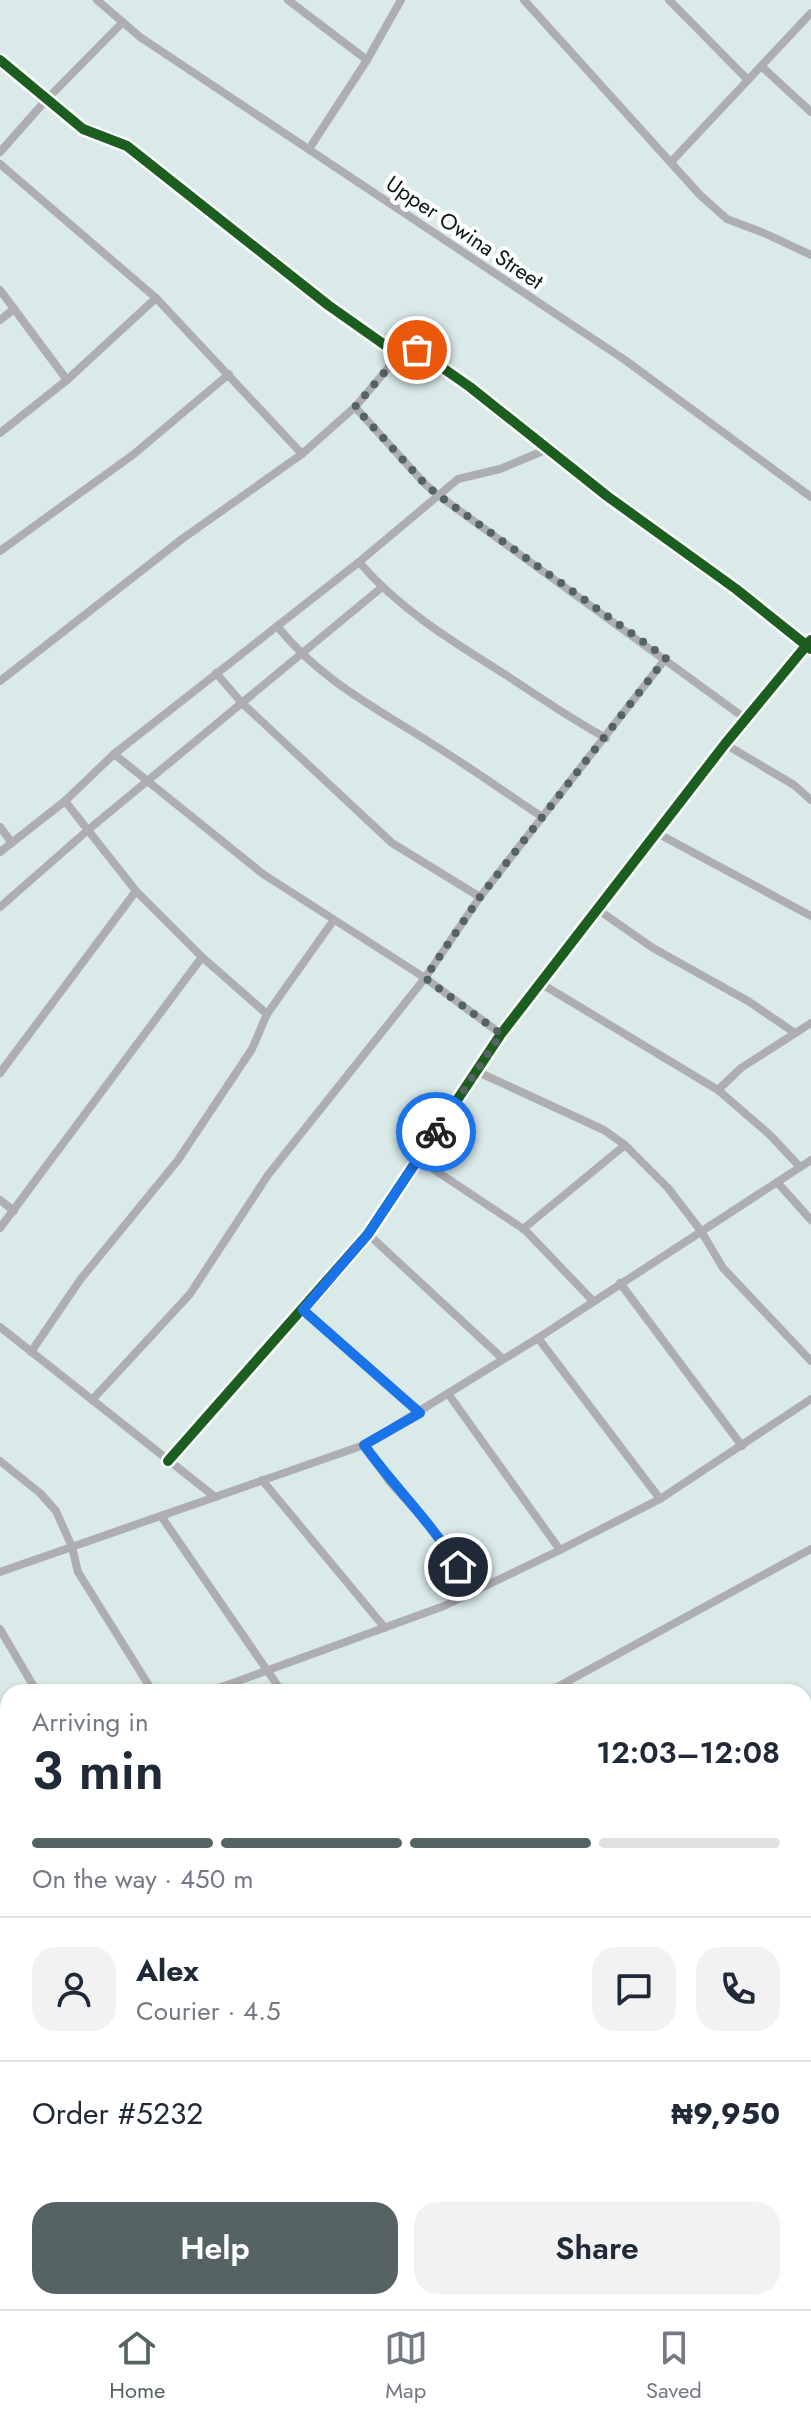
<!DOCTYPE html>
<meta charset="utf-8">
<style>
:root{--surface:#fff;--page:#f2f2f3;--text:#1f2937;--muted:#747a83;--line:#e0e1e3;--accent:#556362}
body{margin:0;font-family:Jost,sans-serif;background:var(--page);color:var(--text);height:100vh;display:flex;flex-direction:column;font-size:30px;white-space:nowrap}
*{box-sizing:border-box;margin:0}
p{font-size:26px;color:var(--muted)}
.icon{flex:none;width:44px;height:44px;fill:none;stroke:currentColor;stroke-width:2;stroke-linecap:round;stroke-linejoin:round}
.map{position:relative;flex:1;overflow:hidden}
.drawer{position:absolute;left:0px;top:1684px;width:812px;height:626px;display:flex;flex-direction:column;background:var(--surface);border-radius:24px 24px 0 0;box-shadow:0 2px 6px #0004}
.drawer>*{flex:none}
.pin{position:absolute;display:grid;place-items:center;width:68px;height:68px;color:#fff;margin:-34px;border:4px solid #fff;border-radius:50%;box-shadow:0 2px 8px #0007}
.courier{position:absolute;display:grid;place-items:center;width:80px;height:80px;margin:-40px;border:6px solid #1a73e8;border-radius:50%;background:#fff;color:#222;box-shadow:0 2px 10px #0007}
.overview em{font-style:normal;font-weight:600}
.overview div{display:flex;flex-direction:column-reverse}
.overview{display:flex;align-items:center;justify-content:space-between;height:136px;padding:0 32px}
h1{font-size:52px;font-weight:600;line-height:60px}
.bar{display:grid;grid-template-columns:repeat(4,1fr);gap:12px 8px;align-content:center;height:96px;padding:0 32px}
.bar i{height:10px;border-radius:6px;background:var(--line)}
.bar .on{background:var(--accent)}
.bar p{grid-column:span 4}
.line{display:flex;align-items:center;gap:20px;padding:0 32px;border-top:2px solid var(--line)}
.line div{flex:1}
.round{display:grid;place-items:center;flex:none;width:84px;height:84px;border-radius:24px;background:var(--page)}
.action{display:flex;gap:16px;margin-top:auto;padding:16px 32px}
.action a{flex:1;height:92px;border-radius:24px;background:var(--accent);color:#fff;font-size:32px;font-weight:600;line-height:92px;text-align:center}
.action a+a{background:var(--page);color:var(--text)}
.tabs{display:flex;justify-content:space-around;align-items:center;height:112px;border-top:2px solid var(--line);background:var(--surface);font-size:22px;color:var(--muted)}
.tabs a{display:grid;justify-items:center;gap:4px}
.tabs .on{color:var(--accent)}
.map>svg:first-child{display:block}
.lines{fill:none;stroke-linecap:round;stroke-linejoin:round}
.street{stroke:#aeaeb2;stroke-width:8}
.secondary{stroke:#abacb2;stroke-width:11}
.cycleway-casing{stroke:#fff;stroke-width:15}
.cycleway{stroke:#1b5e20;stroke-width:10}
.done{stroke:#556362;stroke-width:8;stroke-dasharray:0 14.4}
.route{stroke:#1a73e8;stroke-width:10}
.labels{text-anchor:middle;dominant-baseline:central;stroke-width:8;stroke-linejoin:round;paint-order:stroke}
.street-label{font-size:22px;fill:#0e1a19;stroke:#fff}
</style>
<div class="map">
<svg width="811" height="2309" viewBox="0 0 811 2309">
<rect width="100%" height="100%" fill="#d9eae9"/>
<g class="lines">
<!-- street -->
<g class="street">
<polyline points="97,0 140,37 625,360 811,497"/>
<polyline points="288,0 367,60"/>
<polyline points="524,0 700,195 727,219 764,233 811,255"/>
<polyline points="669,0 748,80"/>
<polyline points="0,60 83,129 127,146 328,305 399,355 407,350 417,350 470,387 607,496 736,589 810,648"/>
<polyline points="761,66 811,112"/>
<polyline points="309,149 367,60 401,0"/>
<polyline points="0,152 47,99 123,22"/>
<polyline points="671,162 811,13"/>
<polyline points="0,164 156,298 302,454"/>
<polyline points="0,290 67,380"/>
<polyline points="0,320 14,309"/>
<polyline points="355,407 425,484 438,495 746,719"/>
<polyline points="0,433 67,380 156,298"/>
<polyline points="0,551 134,454 229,374"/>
<path d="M359 562C399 609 453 642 506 675 539 697 571 719 606 738"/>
<path d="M277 626C321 681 376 708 434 745 471 768 506 793 542 817"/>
<polyline points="216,673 241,702 392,843 480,897"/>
<polyline points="0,681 182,539 302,454 355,407 399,355"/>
<polyline points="725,744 794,785 811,800"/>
<polyline points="114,754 263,874 425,978 501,1034"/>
<polyline points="65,801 136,891 202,957 267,1014"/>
<polyline points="0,827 12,843"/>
<polyline points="657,833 811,916"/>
<polyline points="0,852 65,801 114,754 359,562 458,479 500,469 550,448"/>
<polyline points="0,907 88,830 381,588"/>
<polyline points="597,909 653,948 748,1001 795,1033"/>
<polyline points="540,983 718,1090 770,1135 800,1167"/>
<polyline points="476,1071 604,1130 625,1145 668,1188 701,1231 723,1268 811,1361"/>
<polyline points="0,1073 136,891"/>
<polyline points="718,1090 741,1068 811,1023"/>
<polyline points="418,1159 525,1230 593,1301"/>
<polyline points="777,1182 811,1220"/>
<polyline points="0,1200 14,1211"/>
<polyline points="0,1228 202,957"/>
<polyline points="523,1229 625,1145"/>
<polyline points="368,1234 503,1359"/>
<polyline points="620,1283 742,1446"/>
<polyline points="303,1310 420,1413"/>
<polyline points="0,1327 215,1497"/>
<polyline points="538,1338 660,1499"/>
<polyline points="31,1352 80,1280 178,1160 252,1049 267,1014 333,921"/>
<polyline points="449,1395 560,1550"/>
<polyline points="92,1400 190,1294 268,1175 425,978 480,897 666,658"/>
<polyline points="364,1445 389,1481 444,1542 473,1592"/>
<polyline points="0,1461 40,1493 56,1511 72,1547 78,1572 153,1692"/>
<polyline points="168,1461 368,1234 501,1034 725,744 811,640"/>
<polyline points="262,1480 385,1628"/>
<polyline points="161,1516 282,1692"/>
<polyline points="0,1572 364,1445 538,1338 811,1160"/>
<polyline points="0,1629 37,1692"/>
<polyline points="208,1692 444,1606 560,1550 660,1499 811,1399"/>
<polyline points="548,1692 811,1549"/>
<polyline points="8,1773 0,1777 8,1795"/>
<polyline points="0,2055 8,2045"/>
<polyline points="804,2074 811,2069"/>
<polyline points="0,2120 8,2113"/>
<polyline points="804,2130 811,2139"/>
<polyline points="0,2244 8,2237"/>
<polyline points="169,2302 178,2309"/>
<polyline points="347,2302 358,2309"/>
<polyline points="2,2309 9,2302"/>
<polyline points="205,2309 213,2302"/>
<polyline points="395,2309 400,2302"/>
<polyline points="490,2309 493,2302"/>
</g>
<!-- secondary -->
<g class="secondary">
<polyline points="0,1969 8,1971"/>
<polyline points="0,1977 8,1979"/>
<polyline points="562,2302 573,2309"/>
<polyline points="583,2302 595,2309"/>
</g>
<defs>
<g id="cycleway">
<polyline points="0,60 83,129 127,146 328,305 399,355 407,350 417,350 470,387 607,496 736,589 811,649"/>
<polyline points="168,1461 368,1234 501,1034 725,744 811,640"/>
</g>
</defs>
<!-- cycleway casing -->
<use href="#cycleway" class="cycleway-casing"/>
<!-- cycleway -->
<use href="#cycleway" class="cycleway"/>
</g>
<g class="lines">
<!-- done -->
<polyline class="done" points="417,350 407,350 399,355 355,407 425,484 438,495 666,658 480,897 425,978 501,1034 436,1132"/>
<!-- route -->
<path class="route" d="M436 1132 368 1234 303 1310 420 1413 364 1445C394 1487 433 1524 458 1567"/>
</g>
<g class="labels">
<!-- street labels -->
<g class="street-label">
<text transform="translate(465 232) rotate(34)">Upper Owina Street</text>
</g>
</g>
</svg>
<div class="pin" style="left:417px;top:350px;background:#ea580c"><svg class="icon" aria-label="bag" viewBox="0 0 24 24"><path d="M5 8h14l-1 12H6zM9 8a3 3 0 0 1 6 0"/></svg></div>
<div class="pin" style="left:458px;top:1567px;background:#1f2937"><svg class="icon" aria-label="home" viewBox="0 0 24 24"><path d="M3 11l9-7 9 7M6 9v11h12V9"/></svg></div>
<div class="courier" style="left:436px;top:1132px"><svg class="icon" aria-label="bike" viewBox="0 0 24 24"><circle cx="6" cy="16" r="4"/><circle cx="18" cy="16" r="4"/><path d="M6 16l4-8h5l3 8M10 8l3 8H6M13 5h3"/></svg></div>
<section class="drawer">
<div class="overview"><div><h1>3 min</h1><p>Arriving in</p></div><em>12:03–12:08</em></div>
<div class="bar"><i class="on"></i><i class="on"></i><i class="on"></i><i></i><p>On the way · 450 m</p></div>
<div class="line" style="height:144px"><a class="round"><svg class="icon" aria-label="person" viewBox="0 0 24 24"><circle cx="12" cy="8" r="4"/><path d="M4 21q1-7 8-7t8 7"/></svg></a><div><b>Alex</b><p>Courier · 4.5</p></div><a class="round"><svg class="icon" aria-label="chat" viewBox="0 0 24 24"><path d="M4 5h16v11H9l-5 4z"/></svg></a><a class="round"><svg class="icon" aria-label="phone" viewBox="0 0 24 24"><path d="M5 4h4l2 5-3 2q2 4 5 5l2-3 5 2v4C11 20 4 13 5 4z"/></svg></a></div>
<div class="line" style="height:104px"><div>Order #5232</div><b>₦9,950</b></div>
<div class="action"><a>Help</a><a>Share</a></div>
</section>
</div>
<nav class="tabs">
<a class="on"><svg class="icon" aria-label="home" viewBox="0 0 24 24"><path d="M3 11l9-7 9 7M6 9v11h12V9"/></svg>Home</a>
<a><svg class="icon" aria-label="map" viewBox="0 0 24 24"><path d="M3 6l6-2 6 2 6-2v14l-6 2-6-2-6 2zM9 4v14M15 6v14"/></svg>Map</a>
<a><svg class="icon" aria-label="saved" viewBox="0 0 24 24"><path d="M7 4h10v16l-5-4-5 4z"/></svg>Saved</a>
</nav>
